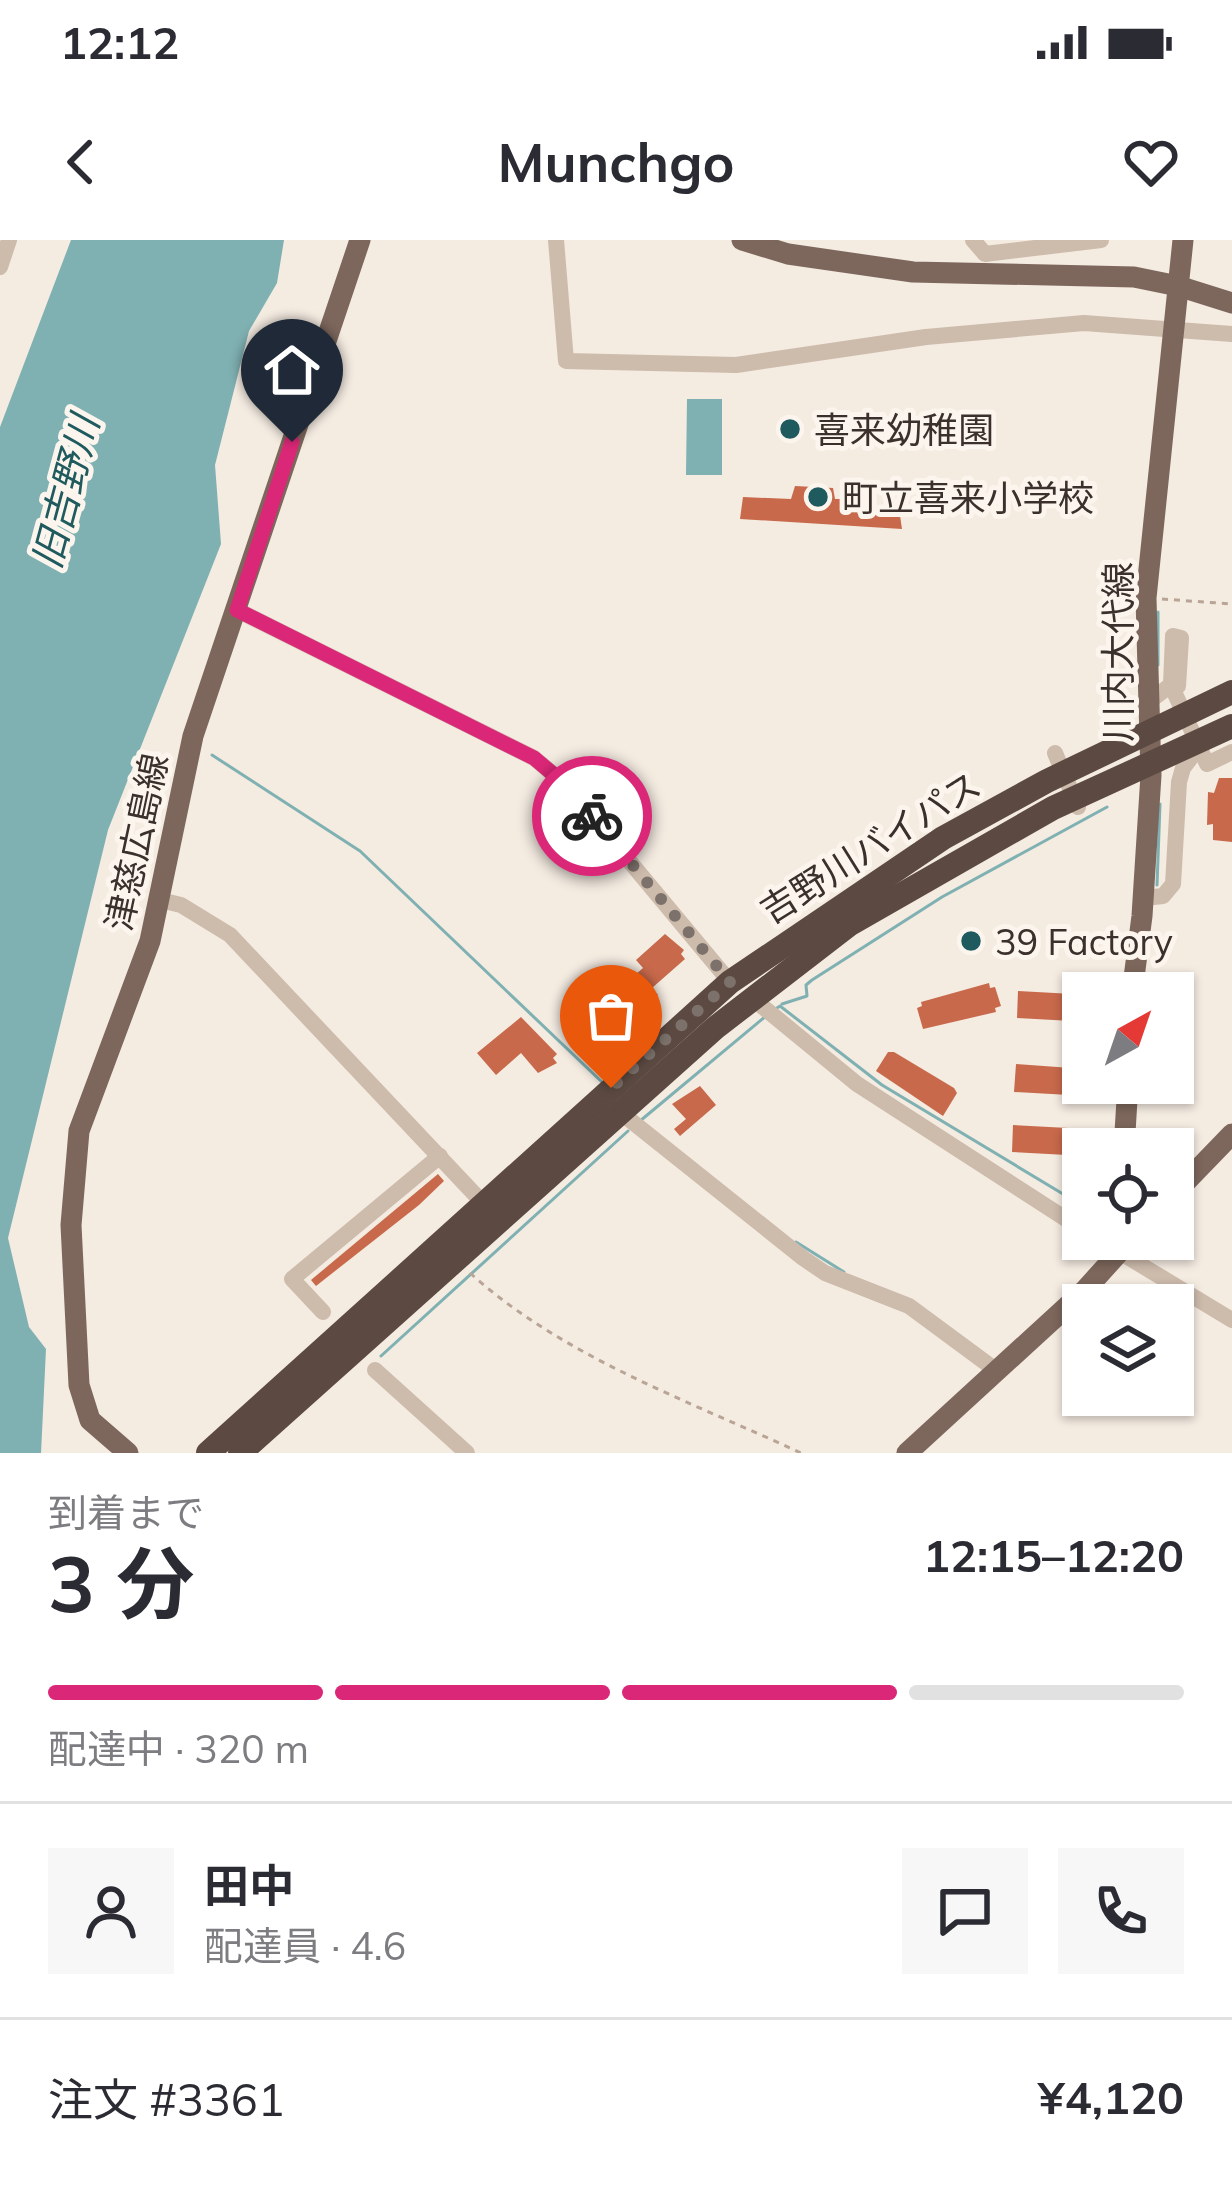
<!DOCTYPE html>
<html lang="ja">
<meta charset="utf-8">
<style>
:root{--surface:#fff;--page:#f7f7f7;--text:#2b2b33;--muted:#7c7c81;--line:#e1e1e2;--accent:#db2777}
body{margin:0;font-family:Mulish,"Noto Sans JP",sans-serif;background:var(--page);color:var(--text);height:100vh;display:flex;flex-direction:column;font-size:45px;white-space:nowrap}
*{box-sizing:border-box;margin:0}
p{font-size:39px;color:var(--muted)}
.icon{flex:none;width:66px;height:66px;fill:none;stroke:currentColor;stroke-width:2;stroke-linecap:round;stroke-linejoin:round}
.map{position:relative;height:1213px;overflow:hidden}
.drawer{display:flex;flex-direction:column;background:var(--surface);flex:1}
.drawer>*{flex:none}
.needle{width:78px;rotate:40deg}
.tools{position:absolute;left:1062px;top:732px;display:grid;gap:24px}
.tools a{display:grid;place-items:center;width:132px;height:132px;border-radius:0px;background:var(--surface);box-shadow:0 3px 9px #0004;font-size:60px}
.pin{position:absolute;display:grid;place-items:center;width:102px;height:102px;color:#fff;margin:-123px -51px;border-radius:50% 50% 50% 0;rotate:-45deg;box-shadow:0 0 12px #0007}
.pin .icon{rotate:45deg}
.courier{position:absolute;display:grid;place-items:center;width:120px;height:120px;margin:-60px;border:9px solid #db2777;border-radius:50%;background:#fff;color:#222;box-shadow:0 3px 15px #0007}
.head em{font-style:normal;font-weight:700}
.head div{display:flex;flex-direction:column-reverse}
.head{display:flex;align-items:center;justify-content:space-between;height:204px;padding:0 48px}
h1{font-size:78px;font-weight:700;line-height:90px}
.bar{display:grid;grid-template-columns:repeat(4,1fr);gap:18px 12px;align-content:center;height:144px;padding:0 48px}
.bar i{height:15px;border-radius:9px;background:var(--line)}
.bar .selected{background:var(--accent)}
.bar p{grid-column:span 4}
.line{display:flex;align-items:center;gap:30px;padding:0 48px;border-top:3px solid var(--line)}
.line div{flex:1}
.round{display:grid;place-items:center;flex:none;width:126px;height:126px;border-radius:0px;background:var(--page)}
.status{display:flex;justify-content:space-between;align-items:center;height:84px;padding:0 60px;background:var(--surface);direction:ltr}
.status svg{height:33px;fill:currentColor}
header{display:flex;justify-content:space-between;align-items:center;height:156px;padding:0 48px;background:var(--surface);font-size:54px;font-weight:700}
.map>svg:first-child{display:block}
.water{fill:#7fb0b2}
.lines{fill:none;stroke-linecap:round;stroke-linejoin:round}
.stream{stroke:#7fb0b2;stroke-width:3}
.building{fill:#c8694b}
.path{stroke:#b9a596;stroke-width:3;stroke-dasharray:6 6;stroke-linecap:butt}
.minor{stroke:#cdbbac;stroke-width:16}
.major{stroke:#7d675c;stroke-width:21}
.highway{stroke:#5c4a42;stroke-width:24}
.done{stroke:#7c716b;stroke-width:12;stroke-dasharray:0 21.6}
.route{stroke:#db2777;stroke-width:15}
.poi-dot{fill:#1f5a5e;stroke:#fbf5ee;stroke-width:4.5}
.labels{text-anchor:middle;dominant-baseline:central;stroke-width:10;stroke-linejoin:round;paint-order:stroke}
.poi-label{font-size:36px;fill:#3b302b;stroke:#fbf5ee;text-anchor:start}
.street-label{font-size:36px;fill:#3b302b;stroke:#fbf5ee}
.water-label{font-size:39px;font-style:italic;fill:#1f5a5e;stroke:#fbf5ee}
</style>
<div class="status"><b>12:12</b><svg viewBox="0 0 49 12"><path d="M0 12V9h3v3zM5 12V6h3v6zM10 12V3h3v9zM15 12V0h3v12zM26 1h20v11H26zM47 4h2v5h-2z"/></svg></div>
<header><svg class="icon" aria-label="back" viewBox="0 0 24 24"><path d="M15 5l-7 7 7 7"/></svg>Munchgo<svg class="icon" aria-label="heart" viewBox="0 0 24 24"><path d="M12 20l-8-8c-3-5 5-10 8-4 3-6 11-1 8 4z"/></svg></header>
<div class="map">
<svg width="1232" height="1213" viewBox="0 0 1232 1213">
<rect width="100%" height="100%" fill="#f4ebe1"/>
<!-- water -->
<g class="water">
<polygon points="71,0 284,0 277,43 249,91 215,225 221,304 108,590 8,998 29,1087 46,1109 41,1213 0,1213 0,187"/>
<polygon points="687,159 722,159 722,235 686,235"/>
</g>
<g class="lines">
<!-- stream -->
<g class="stream">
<polyline points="1158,372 1158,425"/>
<polyline points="212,515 360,611 604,844"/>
<polyline points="1157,645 1160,564"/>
<polyline points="782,764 807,756 806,745 812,740 942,657 1107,567"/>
<polyline points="774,770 780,766 882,845 1083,966"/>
<polyline points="640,881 766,776"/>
<polyline points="796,1002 844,1032"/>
<polyline points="381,1116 628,891"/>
</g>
</g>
<!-- building -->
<g class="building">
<polygon points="795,246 833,248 835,259 856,259 856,269 899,269 902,289 740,279 743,257 791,259"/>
<polygon points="1219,538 1232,538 1232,602 1213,600 1213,584 1207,585 1208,552 1214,553"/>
<polygon points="665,694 684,710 681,714 685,719 652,748 658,755 612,796 597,779 607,771 601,765 643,728 636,720"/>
<polygon points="989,743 990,748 995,747 1001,766 995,768 996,772 923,789 917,768 922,766 921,762"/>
<polygon points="1018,751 1073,754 1072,781 1017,778"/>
<polygon points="521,777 557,814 553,818 557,823 538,833 521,813 496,835 477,813"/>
<polygon points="888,812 894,812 954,848 957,853 943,876 876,831"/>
<polygon points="1016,824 1071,828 1069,855 1014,852"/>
<polygon points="700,846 716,865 680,896 674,889 686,879 672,864"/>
<polygon points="1013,885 1068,888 1067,915 1012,912"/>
<polygon points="438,934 444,941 419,965 316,1046 311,1040"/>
</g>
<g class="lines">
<!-- path -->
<g class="path">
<polyline points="1162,359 1232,364"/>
<path d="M470 1033C563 1117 689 1161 801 1213"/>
</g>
<!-- minor -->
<g class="minor">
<polyline points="556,0 566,121 736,125 926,97 1084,83 1232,94"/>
<polyline points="973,0 985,14 1101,0"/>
<polyline points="0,27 9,0"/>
<polyline points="237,370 534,518 566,545 730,742"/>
<polyline points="1171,445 1173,396 1181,398 1178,446"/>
<polyline points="1144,465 1171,445 1207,524 1232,512"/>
<polyline points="1055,513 1078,567"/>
<polyline points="1144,658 1163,656 1173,644 1179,542 1183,528 1204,501"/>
<polyline points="160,660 181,665 230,695 482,962"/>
<polyline points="752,758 857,844 1083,990"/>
<polyline points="620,872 803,1018 825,1033 909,1066 997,1131"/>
<polyline points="1098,999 1232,1080"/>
<polyline points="323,1072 292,1039 440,916"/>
<polyline points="375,1130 467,1213"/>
</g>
<!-- major -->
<g class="major">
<polyline points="742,0 788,14 913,32 1134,37 1178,46 1232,63"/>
<polyline points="1132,753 1142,676 1151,535 1146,358 1183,0"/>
<polyline points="1124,909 1128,843"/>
<polyline points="1173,955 1232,894"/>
<polyline points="128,1213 90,1180 79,1145 71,985 79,891 150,701 193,496 360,0"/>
<polyline points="907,1213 1085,1050 1131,999"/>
</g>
<!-- highway -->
<g class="highway">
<polyline points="208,1213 730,742 943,598 1047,541 1232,452"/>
<polyline points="240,1213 715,788 850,684 1053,568 1232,486"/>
</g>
</g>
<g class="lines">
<!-- done -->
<polyline class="done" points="592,576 730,742 611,848"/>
<!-- route -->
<polyline class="route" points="292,202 237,370 534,518 566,545 592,576"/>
</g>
<!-- markers -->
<g class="poi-dot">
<circle cx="790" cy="189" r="12"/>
<circle cx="818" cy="257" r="12"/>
<circle cx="971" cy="701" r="12"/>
</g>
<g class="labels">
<!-- poi labels -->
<g class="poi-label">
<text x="814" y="189">喜来幼稚園</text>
<text x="842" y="257">町立喜来小学校</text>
<text x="995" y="701">39 Factory</text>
</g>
<!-- street labels -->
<g class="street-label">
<text transform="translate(1117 412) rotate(-90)">川内大代線</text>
<text transform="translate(136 602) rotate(-78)">津慈広島線</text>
<text transform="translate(870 607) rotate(-32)">吉野川バイパス</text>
</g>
<!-- water labels -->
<g class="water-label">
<text transform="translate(65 252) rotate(-75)">旧吉野川</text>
</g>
</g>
</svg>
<div class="tools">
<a><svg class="needle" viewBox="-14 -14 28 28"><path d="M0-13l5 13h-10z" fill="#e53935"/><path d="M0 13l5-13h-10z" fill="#7c7c81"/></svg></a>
<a><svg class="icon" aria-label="locate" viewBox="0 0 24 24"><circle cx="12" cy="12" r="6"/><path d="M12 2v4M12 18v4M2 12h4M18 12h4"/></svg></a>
<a><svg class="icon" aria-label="layers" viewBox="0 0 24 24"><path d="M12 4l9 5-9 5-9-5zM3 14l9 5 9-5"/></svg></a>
</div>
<div class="pin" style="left:611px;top:848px;background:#ea580c"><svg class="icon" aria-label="bag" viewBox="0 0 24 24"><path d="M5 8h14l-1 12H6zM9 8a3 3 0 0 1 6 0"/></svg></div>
<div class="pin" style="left:292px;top:202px;background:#1f2937"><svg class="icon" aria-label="home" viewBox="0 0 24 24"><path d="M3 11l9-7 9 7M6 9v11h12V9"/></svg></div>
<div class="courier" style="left:592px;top:576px"><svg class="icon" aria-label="bike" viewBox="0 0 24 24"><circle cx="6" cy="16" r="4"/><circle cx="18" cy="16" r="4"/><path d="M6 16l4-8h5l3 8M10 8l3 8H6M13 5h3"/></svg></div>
</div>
<section class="drawer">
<div class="head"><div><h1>3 分</h1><p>到着まで</p></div><em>12:15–12:20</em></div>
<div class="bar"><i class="selected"></i><i class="selected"></i><i class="selected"></i><i></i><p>配達中 · 320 m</p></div>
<div class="line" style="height:216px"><a class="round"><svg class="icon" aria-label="person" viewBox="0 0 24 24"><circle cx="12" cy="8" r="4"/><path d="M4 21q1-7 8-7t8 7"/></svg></a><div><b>田中</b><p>配達員 · 4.6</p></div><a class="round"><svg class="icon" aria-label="chat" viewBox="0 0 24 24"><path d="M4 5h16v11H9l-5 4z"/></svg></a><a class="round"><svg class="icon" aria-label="phone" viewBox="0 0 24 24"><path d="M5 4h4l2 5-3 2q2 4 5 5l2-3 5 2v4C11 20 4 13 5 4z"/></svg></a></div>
<div class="line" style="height:156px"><div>注文 #3361</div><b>¥4,120</b></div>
</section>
